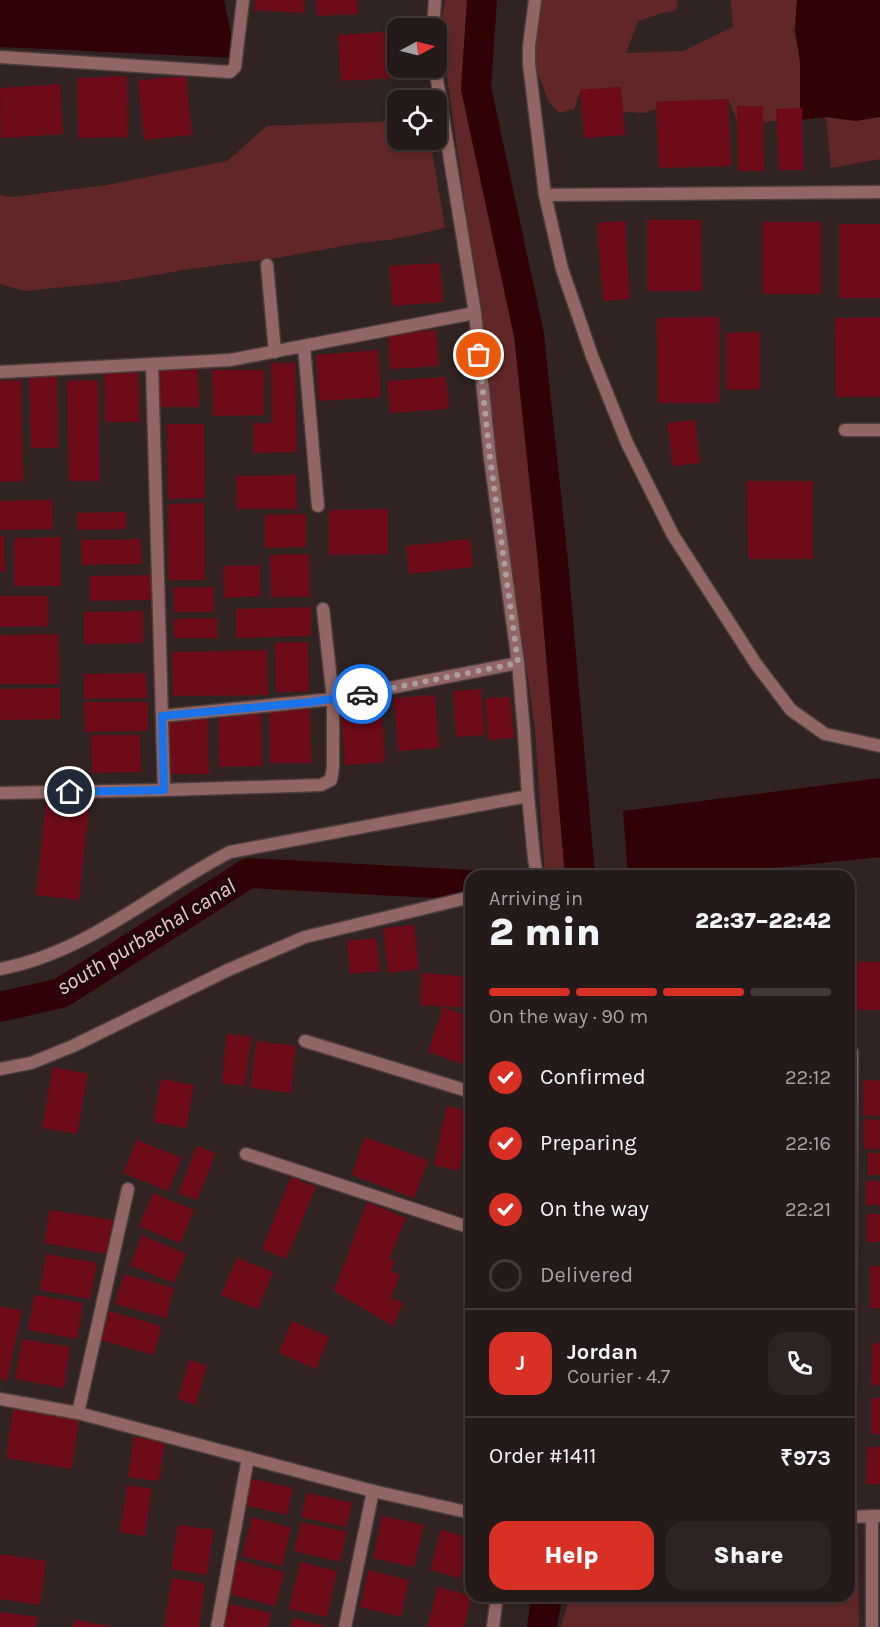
<!DOCTYPE html>
<meta charset="utf-8">
<style>
:root{--surface:#251a1a;--page:#2d2323;--text:#f1f3f6;--muted:#a3a1a2;--line:#423839;--accent:#d93025}
body{margin:0;font-family:Karla,sans-serif;background:var(--page);color:var(--text);height:100vh;display:flex;flex-direction:column;font-size:22px;white-space:nowrap}
*{box-sizing:border-box;margin:0}
p{font-size:20px;color:var(--muted)}
.icon{flex:none;width:33px;height:33px;fill:none;stroke:currentColor;stroke-width:2;stroke-linecap:round;stroke-linejoin:round}
.map{position:relative;flex:1;overflow:hidden}
.side{position:absolute;left:465px;top:870px;width:390px;height:732px;display:flex;flex-direction:column;background:var(--surface);border-radius:18px;box-shadow:0 3px 9px #0003,0 0 0 2px var(--line)}
.side>*{flex:none}
.needle{width:39px;rotate:83deg}
.tools{position:absolute;left:387px;top:18px;display:grid;gap:12px}
.tools a{display:grid;place-items:center;width:60px;height:60px;border-radius:12px;background:var(--surface);box-shadow:0 3px 9px #0003,0 0 0 2px var(--line);font-size:30px}
.pin{position:absolute;display:grid;place-items:center;width:51px;height:51px;color:#fff;margin:-26px;border:3px solid #fff;border-radius:50%;box-shadow:0 2px 6px #0007}
.courier{position:absolute;display:grid;place-items:center;width:60px;height:60px;margin:-30px;border:4px solid #1a73e8;border-radius:50%;background:#fff;color:#222;box-shadow:0 2px 8px #0007}
.summary em{font-style:normal;font-weight:800}
.summary div{display:flex;flex-direction:column-reverse}
.summary{display:flex;align-items:center;justify-content:space-between;height:102px;padding:0 24px}
h1{font-size:39px;font-weight:800;line-height:45px}
.bar{display:grid;grid-template-columns:repeat(4,1fr);gap:9px 6px;align-content:center;height:72px;padding:0 24px}
.bar i{height:8px;border-radius:4px;background:var(--line)}
.bar .selected{background:var(--accent)}
.bar p{grid-column:span 4}
.line{display:flex;align-items:center;gap:15px;padding:0 24px;border-top:2px solid var(--line)}
.line div{flex:1}
.round{display:grid;place-items:center;flex:none;width:63px;height:63px;border-radius:18px;background:var(--page)}
ol{padding:0 24px;list-style:none}
li{display:flex;align-items:center;gap:18px;height:66px}
li p{margin-inline-start:auto}
li .icon{padding:6px;border-radius:50%;background:var(--accent);color:#fff;stroke-width:4}
li:last-child{color:var(--muted)}
li i{width:33px;height:33px;border:3px solid var(--line);border-radius:50%}
.primary-button{display:flex;gap:12px;margin-top:auto;padding:12px 24px}
.primary-button a{flex:1;height:69px;border-radius:18px;background:var(--accent);color:#fff;font-size:24px;font-weight:800;line-height:69px;text-align:center}
.primary-button a+a{background:var(--page);color:var(--text)}
.map>svg:first-child{display:block}
.green{fill:#612728}
.water{fill:#300105}
.lines{fill:none;stroke-linecap:round;stroke-linejoin:round}
.canal{stroke:#300105;stroke-width:30}
.building{fill:#6d0b19}
.service-casing{stroke:#4b3e3d;stroke-width:15}
.minor-casing{stroke:#4b3e3d;stroke-width:15}
.service{stroke:#926664;stroke-width:12}
.minor{stroke:#926664;stroke-width:12}
.done{stroke:#ab9e9e;stroke-width:6;stroke-dasharray:0 10.8}
.route{stroke:#1a73e8;stroke-width:8}
.labels{text-anchor:middle;dominant-baseline:central;stroke-width:4.5;stroke-linejoin:round;paint-order:stroke}
.water-label{font-size:22px;font-style:italic;fill:#f9c2c0;stroke:#150e0e}
</style>
<div class="map">
<svg width="880" height="1627" viewBox="0 0 880 1627">
<rect width="100%" height="100%" fill="#312322"/>
<!-- green -->
<g class="green">
<polygon points="445,0 482,0 476,88 529,335 553,562 580,876 545,876 535,729 493,432 482,307 468,224 440,28"/>
<path d="M540 0H678L676 11 662 13 638 21 626 53 683 51 733 27 731 0H797L795 29 792 27C803 56 801 89 800 120L773 121 740 127 728 99 657 102 656 109 645 113 623 112 621 87 581 90 574 109 559 113 549 102 535 66 537 25Z"/>
<polygon points="880,112 880,159 831,168 826,117"/>
<polygon points="397,121 398,140 430,140 445,228 395,239 359,243 277,258 190,269 114,282 25,291 0,284 0,195 13,197 107,185 227,161 267,126"/>
<polygon points="849,1525 858,1525 859,1627 561,1627 570,1596 849,1596"/>
</g>
<!-- water -->
<g class="water">
<polygon points="0,0 224,0 236,58 0,47"/>
<polygon points="797,0 880,0 880,117 856,121 826,117 800,120 800,61 795,29"/>
<polygon points="880,778 880,857 693,876 628,876 623,811"/>
</g>
<g class="lines">
<!-- canal -->
<g class="canal">
<polyline points="482,0 476,88 529,335 553,562 580,876"/>
<polyline points="0,1007 61,993 249,873 471,885"/>
<polyline points="542,1627 547,1596"/>
</g>
</g>
<!-- building -->
<g class="building">
<polygon points="255,0 304,0 304,13 254,10"/>
<polygon points="316,0 357,0 358,14 317,16"/>
<polygon points="398,31 398,68 413,68 414,77 341,81 338,35"/>
<polygon points="127,76 128,137 78,138 77,78"/>
<polygon points="186,76 192,135 144,140 138,80"/>
<polygon points="60,84 63,134 1,138 0,88"/>
<polygon points="621,87 625,135 584,138 580,90"/>
<polygon points="728,99 731,166 659,168 656,102"/>
<polygon points="737,106 763,106 764,171 738,171"/>
<polygon points="802,108 804,170 779,170 776,109"/>
<polygon points="647,220 701,220 702,291 647,291"/>
<polygon points="625,221 630,299 603,301 597,223"/>
<rect x="763" y="222" width="58" height="72"/>
<rect x="839" y="224" width="41" height="74"/>
<polygon points="440,263 443,302 392,306 390,266"/>
<polygon points="719,317 719,403 658,403 657,318"/>
<polygon points="880,317 880,397 836,397 835,318"/>
<polygon points="436,330 439,366 390,369 388,334"/>
<polygon points="760,332 760,389 726,390 726,333"/>
<polygon points="378,350 381,397 319,401 316,355"/>
<polygon points="271,363 295,363 297,452 253,453 253,423 272,423"/>
<polygon points="138,369 140,422 105,422 104,370"/>
<polygon points="156,369 198,369 199,407 156,407"/>
<polygon points="212,370 264,370 264,415 213,416"/>
<polygon points="29,376 57,376 58,448 31,448"/>
<polygon points="446,377 449,409 390,413 387,381"/>
<polygon points="21,380 23,481 0,482 0,381"/>
<polygon points="98,380 100,481 69,481 67,381"/>
<polygon points="695,420 700,463 673,466 667,423"/>
<polygon points="167,424 204,424 205,498 168,499"/>
<polygon points="296,475 297,509 237,509 236,476"/>
<polygon points="747,481 813,481 813,559 748,559"/>
<polygon points="52,500 53,529 0,530 0,501"/>
<polygon points="204,503 205,580 169,580 168,504"/>
<polygon points="388,509 388,554 329,555 329,510"/>
<polygon points="126,512 126,529 77,530 77,513"/>
<polygon points="306,514 306,547 265,548 265,515"/>
<polygon points="0,536 4,536 5,572 0,572"/>
<polygon points="61,537 61,586 14,586 14,538"/>
<polygon points="141,539 142,564 82,565 81,540"/>
<polygon points="470,539 473,567 409,574 406,546"/>
<polygon points="309,554 310,597 271,597 270,555"/>
<polygon points="260,565 261,596 224,598 223,566"/>
<polygon points="151,575 151,600 90,601 90,576"/>
<polygon points="173,587 214,587 214,612 174,612"/>
<polygon points="0,596 48,596 48,626 0,627"/>
<polygon points="311,607 311,636 236,638 236,609"/>
<polygon points="143,611 143,643 84,644 84,612"/>
<polygon points="217,618 217,638 174,638 173,619"/>
<polygon points="58,634 59,684 0,684 0,635"/>
<polygon points="308,642 309,691 276,692 275,643"/>
<polygon points="267,650 268,695 173,696 172,652"/>
<polygon points="146,673 147,698 84,699 84,674"/>
<polygon points="60,688 60,719 0,720 0,689"/>
<polygon points="481,689 484,735 456,737 453,691"/>
<polygon points="435,695 439,748 398,751 394,698"/>
<polygon points="510,697 514,738 488,740 485,698"/>
<polygon points="381,698 385,762 345,765 340,701"/>
<polygon points="84,702 148,702 148,731 85,732"/>
<polygon points="310,707 311,763 270,763 269,708"/>
<polygon points="261,714 262,766 219,767 218,715"/>
<polygon points="208,716 209,774 169,774 168,717"/>
<polygon points="91,735 140,735 141,772 92,773"/>
<polygon points="47,793 90,798 79,900 36,895"/>
<polygon points="414,925 419,969 388,973 383,928"/>
<polygon points="376,938 380,971 350,974 347,941"/>
<rect x="849" y="962" width="31" height="48"/>
<polygon points="422,973 471,977 471,1008 420,1005"/>
<polygon points="443,1007 471,1017 471,1067 428,1052"/>
<polygon points="227,1034 251,1037 245,1086 222,1083"/>
<polygon points="256,1041 296,1046 291,1093 250,1088"/>
<polygon points="53,1067 88,1074 77,1134 42,1128"/>
<polygon points="161,1079 194,1085 186,1128 153,1122"/>
<polygon points="863,1080 880,1081 880,1116 863,1115"/>
<polygon points="447,1106 471,1112 459,1171 434,1165"/>
<polygon points="864,1119 880,1120 880,1149 864,1149"/>
<polygon points="365,1137 428,1160 414,1198 352,1175"/>
<polygon points="137,1140 182,1158 168,1191 123,1173"/>
<polygon points="197,1146 216,1153 197,1200 178,1193"/>
<rect x="868" y="1153" width="12" height="22"/>
<polygon points="291,1177 316,1187 286,1259 262,1249"/>
<rect x="866" y="1181" width="14" height="24"/>
<polygon points="153,1193 194,1210 180,1243 139,1226"/>
<polygon points="367,1202 406,1218 389,1259 395,1262 391,1271 400,1275 391,1298 403,1303 393,1326 334,1291"/>
<polygon points="50,1210 113,1220 107,1254 44,1243"/>
<rect x="867" y="1214" width="13" height="28"/>
<polygon points="142,1235 186,1254 174,1283 130,1265"/>
<polygon points="46,1254 97,1263 90,1299 40,1290"/>
<polygon points="237,1258 273,1272 258,1309 221,1295"/>
<rect x="870" y="1266" width="10" height="42"/>
<polygon points="124,1274 174,1288 166,1318 115,1304"/>
<polygon points="34,1295 83,1303 77,1339 28,1330"/>
<polygon points="0,1306 22,1311 7,1381 0,1379"/>
<polygon points="109,1311 161,1326 154,1355 101,1340"/>
<polygon points="292,1321 329,1337 316,1369 279,1353"/>
<polygon points="22,1339 70,1347 64,1388 15,1379"/>
<polygon points="872,1343 880,1343 880,1385 871,1385"/>
<polygon points="189,1360 207,1365 196,1405 178,1399"/>
<rect x="871" y="1398" width="9" height="36"/>
<polygon points="13,1409 79,1419 72,1469 6,1458"/>
<polygon points="134,1437 165,1441 159,1481 128,1477"/>
<polygon points="867,1447 880,1447 880,1484 866,1484"/>
<polygon points="248,1478 293,1488 287,1515 241,1504"/>
<polygon points="127,1485 152,1489 145,1536 120,1532"/>
<polygon points="307,1493 352,1503 346,1527 301,1517"/>
<polygon points="382,1516 424,1525 414,1567 373,1558"/>
<polygon points="252,1517 291,1528 282,1566 242,1556"/>
<polygon points="301,1522 347,1532 340,1562 294,1551"/>
<polygon points="178,1525 214,1530 207,1575 171,1569"/>
<polygon points="441,1530 471,1538 460,1578 430,1570"/>
<polygon points="0,1554 46,1561 40,1605 0,1599"/>
<polygon points="238,1560 284,1572 276,1606 229,1594"/>
<polygon points="300,1562 337,1571 327,1617 289,1609"/>
<polygon points="368,1570 409,1580 401,1617 360,1607"/>
<polygon points="172,1578 205,1583 199,1627 164,1627"/>
<polygon points="438,1587 472,1596 464,1627 427,1627"/>
<polygon points="229,1604 271,1613 268,1627 224,1627"/>
<polygon points="0,1612 38,1617 36,1627 0,1627"/>
<polygon points="293,1618 325,1626 325,1627 291,1627"/>
<polygon points="74,1620 111,1626 111,1627 73,1627"/>
</g>
<g class="lines">
<defs>
<g id="service">
<polyline points="0,57 230,72 235,67 243,0"/>
<polyline points="267,265 275,352"/>
</g>
<g id="minor">
<polyline points="535,0 529,46 529,64 545,195 562,269 592,356 627,443 673,535 756,664 791,710 825,734 880,746"/>
<polyline points="433,28 435,0"/>
<polyline points="435,68 475,313 490,458 518,663 524,732 528,796 534,858 537,876"/>
<polyline points="545,195 880,192"/>
<polyline points="304,347 318,506"/>
<polyline points="152,365 164,790 321,785 331,780 333,767 333,699 518,663"/>
<polyline points="0,372 230,360 475,313"/>
<polyline points="845,430 880,430"/>
<polyline points="162,716 333,699 323,609"/>
<polyline points="0,793 164,790"/>
<path d="M0 969C87 953 154 891 230 852L528 796"/>
<polyline points="305,1041 471,1092"/>
<polyline points="0,1069 31,1063 73,1046 228,970 305,937 471,897"/>
<polyline points="246,1154 471,1228"/>
<polyline points="0,1399 78,1413 373,1491 471,1513"/>
<polyline points="78,1413 128,1189"/>
<polyline points="849,1500 852,1052"/>
<polyline points="849,1517 879,1516"/>
<polyline points="217,1627 248,1458"/>
<polyline points="345,1627 373,1491"/>
<polyline points="493,1627 497,1596"/>
<polyline points="872,1627 872,1516"/>
</g>
</defs>
<!-- service casing -->
<use href="#service" class="service-casing"/>
<!-- minor casing -->
<use href="#minor" class="minor-casing"/>
<!-- service -->
<use href="#service" class="service"/>
<!-- minor -->
<use href="#minor" class="minor"/>
</g>
<g class="lines">
<!-- done -->
<polyline class="done" points="362,694 518,663 490,458 479,355"/>
<!-- route -->
<polyline class="route" points="70,792 164,790 162,716 312,702 362,694"/>
</g>
<g class="labels">
<!-- water labels -->
<g class="water-label">
<text transform="translate(146 937) rotate(-31)">south purbachal canal</text>
</g>
</g>
</svg>
<div class="tools">
<a><svg class="needle" viewBox="-14 -14 28 28"><path d="M0-13l5 13h-10z" fill="#e53935"/><path d="M0 13l5-13h-10z" fill="#a3a1a2"/></svg></a>
<a><svg class="icon" aria-label="locate" viewBox="0 0 24 24"><circle cx="12" cy="12" r="6"/><path d="M12 2v4M12 18v4M2 12h4M18 12h4"/></svg></a>
</div>
<div class="pin" style="left:479px;top:355px;background:#ea580c"><svg class="icon" aria-label="bag" viewBox="0 0 24 24"><path d="M5 8h14l-1 12H6zM9 8a3 3 0 0 1 6 0"/></svg></div>
<div class="pin" style="left:70px;top:792px;background:#1f2937"><svg class="icon" aria-label="home" viewBox="0 0 24 24"><path d="M3 11l9-7 9 7M6 9v11h12V9"/></svg></div>
<div class="courier" style="left:362px;top:694px"><svg class="icon" aria-label="car" viewBox="0 0 24 24"><path d="M5 17H2v-5l4-1 3-4h7l3 4 3 1v5h-3M9 17h6M6 11h13"/><circle cx="7" cy="17" r="2"/><circle cx="17" cy="17" r="2"/></svg></div>
<section class="side">
<div class="summary"><div><h1>2 min</h1><p>Arriving in</p></div><em>22:37–22:42</em></div>
<div class="bar"><i class="selected"></i><i class="selected"></i><i class="selected"></i><i></i><p>On the way · 90 m</p></div>
<ol>
<li><svg class="icon" aria-label="check" viewBox="0 0 24 24"><path d="M5 12l5 5 9-10"/></svg>Confirmed<p>22:12</p></li>
<li><svg class="icon" aria-label="check" viewBox="0 0 24 24"><path d="M5 12l5 5 9-10"/></svg>Preparing<p>22:16</p></li>
<li><svg class="icon" aria-label="check" viewBox="0 0 24 24"><path d="M5 12l5 5 9-10"/></svg>On the way<p>22:21</p></li>
<li><i></i>Delivered</li>
</ol>
<div class="line" style="height:108px"><b class="round" style="background:var(--accent);color:#fff">J</b><div><b>Jordan</b><p>Courier · 4.7</p></div><a class="round"><svg class="icon" aria-label="phone" viewBox="0 0 24 24"><path d="M5 4h4l2 5-3 2q2 4 5 5l2-3 5 2v4C11 20 4 13 5 4z"/></svg></a></div>
<div class="line" style="height:78px"><div>Order #1411</div><b>₹973</b></div>
<div class="primary-button"><a>Help</a><a>Share</a></div>
</section>
</div>
